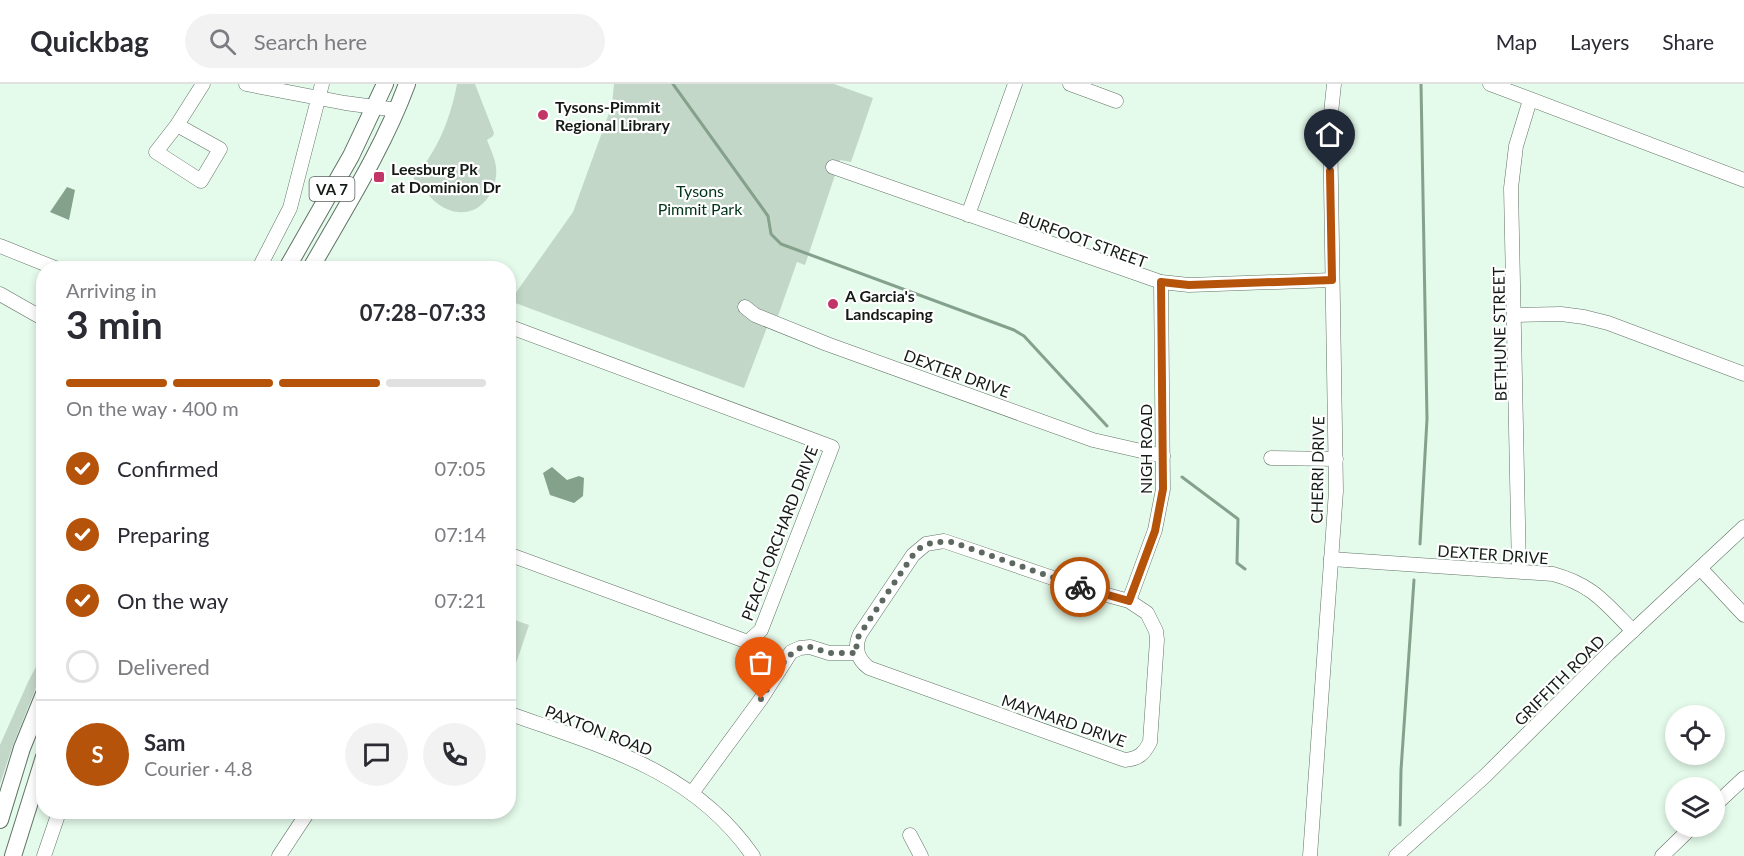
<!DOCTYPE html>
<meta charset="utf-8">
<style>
:root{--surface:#fff;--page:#f2f2f3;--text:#2b2b33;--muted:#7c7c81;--line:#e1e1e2;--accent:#b45309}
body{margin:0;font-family:Lato,sans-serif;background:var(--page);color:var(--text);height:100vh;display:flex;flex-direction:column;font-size:22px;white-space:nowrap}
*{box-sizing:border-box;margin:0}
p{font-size:20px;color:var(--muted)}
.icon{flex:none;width:33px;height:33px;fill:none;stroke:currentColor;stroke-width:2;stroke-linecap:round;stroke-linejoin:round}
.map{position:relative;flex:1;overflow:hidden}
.panel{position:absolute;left:36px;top:177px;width:480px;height:558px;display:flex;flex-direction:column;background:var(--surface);border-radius:24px;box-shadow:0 3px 9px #0003}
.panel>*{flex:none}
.tools{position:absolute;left:1665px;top:621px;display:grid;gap:12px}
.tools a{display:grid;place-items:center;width:60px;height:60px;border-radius:50%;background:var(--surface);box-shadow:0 3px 9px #0003;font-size:30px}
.pin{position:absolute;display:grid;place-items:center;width:51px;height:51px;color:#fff;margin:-62px -26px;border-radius:50% 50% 50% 0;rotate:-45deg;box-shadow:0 0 6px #0007}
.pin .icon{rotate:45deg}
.courier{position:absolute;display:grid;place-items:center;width:60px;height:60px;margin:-30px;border:4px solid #b45309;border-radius:50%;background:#fff;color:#222;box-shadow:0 2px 8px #0007}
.headline em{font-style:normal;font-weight:700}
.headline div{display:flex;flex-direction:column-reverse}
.headline{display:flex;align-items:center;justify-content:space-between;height:102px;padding:0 30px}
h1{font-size:39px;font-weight:700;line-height:45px}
.bar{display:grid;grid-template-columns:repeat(4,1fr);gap:9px 6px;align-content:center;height:72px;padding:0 30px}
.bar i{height:8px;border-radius:4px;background:var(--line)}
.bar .on{background:var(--accent)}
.bar p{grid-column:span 4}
.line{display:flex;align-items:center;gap:15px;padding:0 30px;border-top:2px solid var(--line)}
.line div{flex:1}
.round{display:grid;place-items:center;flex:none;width:63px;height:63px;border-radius:32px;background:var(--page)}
ol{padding:0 30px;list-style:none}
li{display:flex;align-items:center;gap:18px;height:66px}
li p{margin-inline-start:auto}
li .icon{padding:6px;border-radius:50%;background:var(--accent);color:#fff;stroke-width:4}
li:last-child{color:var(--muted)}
li i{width:33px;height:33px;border:3px solid var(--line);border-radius:50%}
header{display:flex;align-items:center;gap:36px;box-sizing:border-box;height:84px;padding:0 30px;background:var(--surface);border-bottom:2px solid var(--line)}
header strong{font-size:28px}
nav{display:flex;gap:33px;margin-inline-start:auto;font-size:21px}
.search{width:420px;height:54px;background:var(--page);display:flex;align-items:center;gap:15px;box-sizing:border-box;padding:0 21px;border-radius:33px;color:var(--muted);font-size:22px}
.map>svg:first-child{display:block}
.green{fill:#c3d7c8}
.water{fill:#84a18c}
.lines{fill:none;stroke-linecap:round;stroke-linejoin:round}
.stream{stroke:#84a18c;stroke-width:3}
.minor-casing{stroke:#617366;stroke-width:15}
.major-casing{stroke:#617366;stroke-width:18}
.minor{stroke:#fff;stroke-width:14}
.major{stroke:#fff;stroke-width:16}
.done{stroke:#5d6960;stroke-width:6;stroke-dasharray:0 10.8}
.route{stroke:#b45309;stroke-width:8}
.poi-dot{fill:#c23667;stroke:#fff;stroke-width:2}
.labels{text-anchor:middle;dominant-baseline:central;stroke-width:4.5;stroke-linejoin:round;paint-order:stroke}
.shield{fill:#fff;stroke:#5a5f5c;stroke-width:1.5}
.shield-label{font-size:15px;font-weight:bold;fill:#141b16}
.poi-label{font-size:16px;font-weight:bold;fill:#141b16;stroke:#fff;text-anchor:start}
.park-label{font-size:16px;fill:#003418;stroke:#fff}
.street-label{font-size:16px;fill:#141b16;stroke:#fff}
</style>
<header>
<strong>Quickbag</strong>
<div class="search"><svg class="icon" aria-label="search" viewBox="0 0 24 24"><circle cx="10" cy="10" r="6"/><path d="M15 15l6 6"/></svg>Search here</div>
<nav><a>Map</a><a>Layers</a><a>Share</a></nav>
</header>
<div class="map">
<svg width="1744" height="772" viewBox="0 0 1744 772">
<rect width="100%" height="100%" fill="#e4faea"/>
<!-- green -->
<g class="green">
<path d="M457 0H475L494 49 493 52 487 56C490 64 495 74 496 83 498 98 489 120 473 126 453 134 430 119 423 101H415L414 94C438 66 450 36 457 0Z"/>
<polygon points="614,0 834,0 873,14 851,78 840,76 805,181 797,178 778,232 772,230 744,304 510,217 573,128 612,21"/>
<polygon points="509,534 529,541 509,600 509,574 515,560 513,558 514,554 509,552"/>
<polygon points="43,569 43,586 13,661 0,700 0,661 28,598"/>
</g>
<!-- water -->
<g class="water">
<polygon points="67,103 75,106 69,136 50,128"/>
<polygon points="552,383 567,396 579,392 584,394 583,412 574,419 550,411 543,389"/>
</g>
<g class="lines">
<!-- stream -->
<g class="stream">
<polyline points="673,0 768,132 771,150 781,160 1014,246 1024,252 1107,342"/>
<polyline points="1182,393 1238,435 1237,479 1245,485"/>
<polyline points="1420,460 1427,335 1421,0"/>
<polyline points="1400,741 1401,686 1414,496"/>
</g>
<defs>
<g id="minor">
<polyline points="246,0 345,19 397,26"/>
<polyline points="1070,0 1116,17"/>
<polyline points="1490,0 1744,96"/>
<polyline points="177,41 220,65 201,97 156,68 177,41 203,0"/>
<polyline points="833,83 1161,198 1189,201 1332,196"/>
<polyline points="968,131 1015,0"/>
<polyline points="0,162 55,184"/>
<polyline points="259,184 290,124 322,0"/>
<polyline points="0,210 44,235"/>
<polyline points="745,223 755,231 827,260 1093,356 1163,372"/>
<polyline points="1515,231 1561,230 1584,233 1608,239 1744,290"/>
<polyline points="508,242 832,363 761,546 748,558 508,470"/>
<polyline points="1271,374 1336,375"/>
<path d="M944 457 1085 505 1129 517 1147 529 1156 547 1157 556 1150 658C1144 670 1138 675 1125 676L869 584C857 575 854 563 860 550L913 471 926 460Z"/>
<path d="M1331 475 1553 490C1593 501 1605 519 1633 547"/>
<polyline points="1700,484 1744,531"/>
<polyline points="1519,487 1511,104 1516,62 1530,16"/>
<polyline points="1129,517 1155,446 1163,405 1161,198"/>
<path d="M508 629C602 663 693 685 753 772"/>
<polyline points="692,709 761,615 791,568 800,564 810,563 829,569 857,569"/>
<polyline points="1714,722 1744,694"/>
<polyline points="910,751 921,772"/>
<polyline points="44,772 59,728"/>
<polyline points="279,772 308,728"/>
<polyline points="1310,772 1336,407 1330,39 1334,0"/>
<polyline points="1396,772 1485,692 1608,570 1744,443"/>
<polyline points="1662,772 1693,742"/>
</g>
<g id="major">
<polyline points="287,184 351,72 385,0"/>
<path d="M311 184C345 124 383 65 407 0"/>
<polyline points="0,736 22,664 44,610"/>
<polyline points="13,772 44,673"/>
</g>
</defs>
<!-- minor casing -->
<use href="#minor" class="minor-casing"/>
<!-- major casing -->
<use href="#major" class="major-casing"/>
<!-- minor -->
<use href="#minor" class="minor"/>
<!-- major -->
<use href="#major" class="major"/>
</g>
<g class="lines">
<!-- done -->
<polyline class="done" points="761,615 787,573 800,564 810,563 829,569 857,569 856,557 860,550 913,471 920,464 933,458 952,458 1080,503"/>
<!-- route -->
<polyline class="route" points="1080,503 1129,517 1155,447 1163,405 1161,198 1189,201 1332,196 1330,87"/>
</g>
<!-- markers -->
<g class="poi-dot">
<circle cx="543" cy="31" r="6"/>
<rect x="373" y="87" width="12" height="12" rx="3"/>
<circle cx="833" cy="220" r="6"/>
</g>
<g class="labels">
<!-- shield labels -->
<rect class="shield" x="309.5" y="93" width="45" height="24" rx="4.5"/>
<g class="shield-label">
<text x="332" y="105">VA 7</text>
</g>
<!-- poi labels -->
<g class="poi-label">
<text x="555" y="22">Tysons-Pimmit<tspan x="555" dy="18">Regional Library</tspan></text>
<text x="391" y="84">Leesburg Pk<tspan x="391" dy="18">at Dominion Dr</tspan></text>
<text x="845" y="211">A Garcia's<tspan x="845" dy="18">Landscaping</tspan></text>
</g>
<!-- park labels -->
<g class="park-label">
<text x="700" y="106">Tysons<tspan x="700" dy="18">Pimmit Park</tspan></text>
</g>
<!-- street labels -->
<g class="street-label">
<text transform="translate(1083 155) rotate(20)">BURFOOT STREET</text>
<text transform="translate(1499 250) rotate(-91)">BETHUNE STREET</text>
<text transform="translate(957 289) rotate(20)">DEXTER DRIVE</text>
<text transform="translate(1145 365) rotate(-90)">NIGH ROAD</text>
<text transform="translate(1317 386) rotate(-89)">CHERRI DRIVE</text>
<text transform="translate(779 449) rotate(-69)">PEACH ORCHARD DRIVE</text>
<text transform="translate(1493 470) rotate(4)">DEXTER DRIVE</text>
<text transform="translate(1559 596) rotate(-45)">GRIFFITH ROAD</text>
<text transform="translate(1064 636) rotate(19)">MAYNARD DRIVE</text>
<text transform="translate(599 646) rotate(21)">PAXTON ROAD</text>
</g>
</g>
</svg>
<div class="tools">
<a><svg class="icon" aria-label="locate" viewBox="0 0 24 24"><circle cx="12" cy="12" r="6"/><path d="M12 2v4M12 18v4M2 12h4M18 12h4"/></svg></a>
<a><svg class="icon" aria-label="layers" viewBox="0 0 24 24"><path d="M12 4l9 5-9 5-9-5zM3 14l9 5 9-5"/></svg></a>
</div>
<div class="pin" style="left:761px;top:615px;background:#ea580c"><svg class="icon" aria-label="bag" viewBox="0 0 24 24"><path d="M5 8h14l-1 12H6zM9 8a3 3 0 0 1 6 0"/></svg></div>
<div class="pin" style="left:1330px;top:87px;background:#1f2937"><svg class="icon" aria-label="home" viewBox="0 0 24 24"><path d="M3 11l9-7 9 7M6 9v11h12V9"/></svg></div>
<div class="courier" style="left:1080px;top:503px"><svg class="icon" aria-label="bike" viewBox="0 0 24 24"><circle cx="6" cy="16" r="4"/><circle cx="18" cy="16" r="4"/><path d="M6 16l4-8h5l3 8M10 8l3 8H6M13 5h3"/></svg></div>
<section class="panel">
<div class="headline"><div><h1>3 min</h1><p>Arriving in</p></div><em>07:28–07:33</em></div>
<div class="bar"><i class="on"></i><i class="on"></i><i class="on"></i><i></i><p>On the way · 400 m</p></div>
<ol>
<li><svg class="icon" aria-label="check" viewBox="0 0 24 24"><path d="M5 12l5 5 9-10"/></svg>Confirmed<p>07:05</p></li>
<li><svg class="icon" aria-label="check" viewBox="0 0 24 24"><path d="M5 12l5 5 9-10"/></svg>Preparing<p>07:14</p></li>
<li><svg class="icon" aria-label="check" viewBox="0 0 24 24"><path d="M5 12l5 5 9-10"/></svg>On the way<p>07:21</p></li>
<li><i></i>Delivered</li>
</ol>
<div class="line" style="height:108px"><b class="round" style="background:var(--accent);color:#fff">S</b><div><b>Sam</b><p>Courier · 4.8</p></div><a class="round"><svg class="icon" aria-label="chat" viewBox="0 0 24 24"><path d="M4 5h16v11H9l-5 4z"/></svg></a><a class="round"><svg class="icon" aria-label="phone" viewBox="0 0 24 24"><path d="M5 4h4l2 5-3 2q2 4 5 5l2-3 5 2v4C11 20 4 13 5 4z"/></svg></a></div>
</section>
</div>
